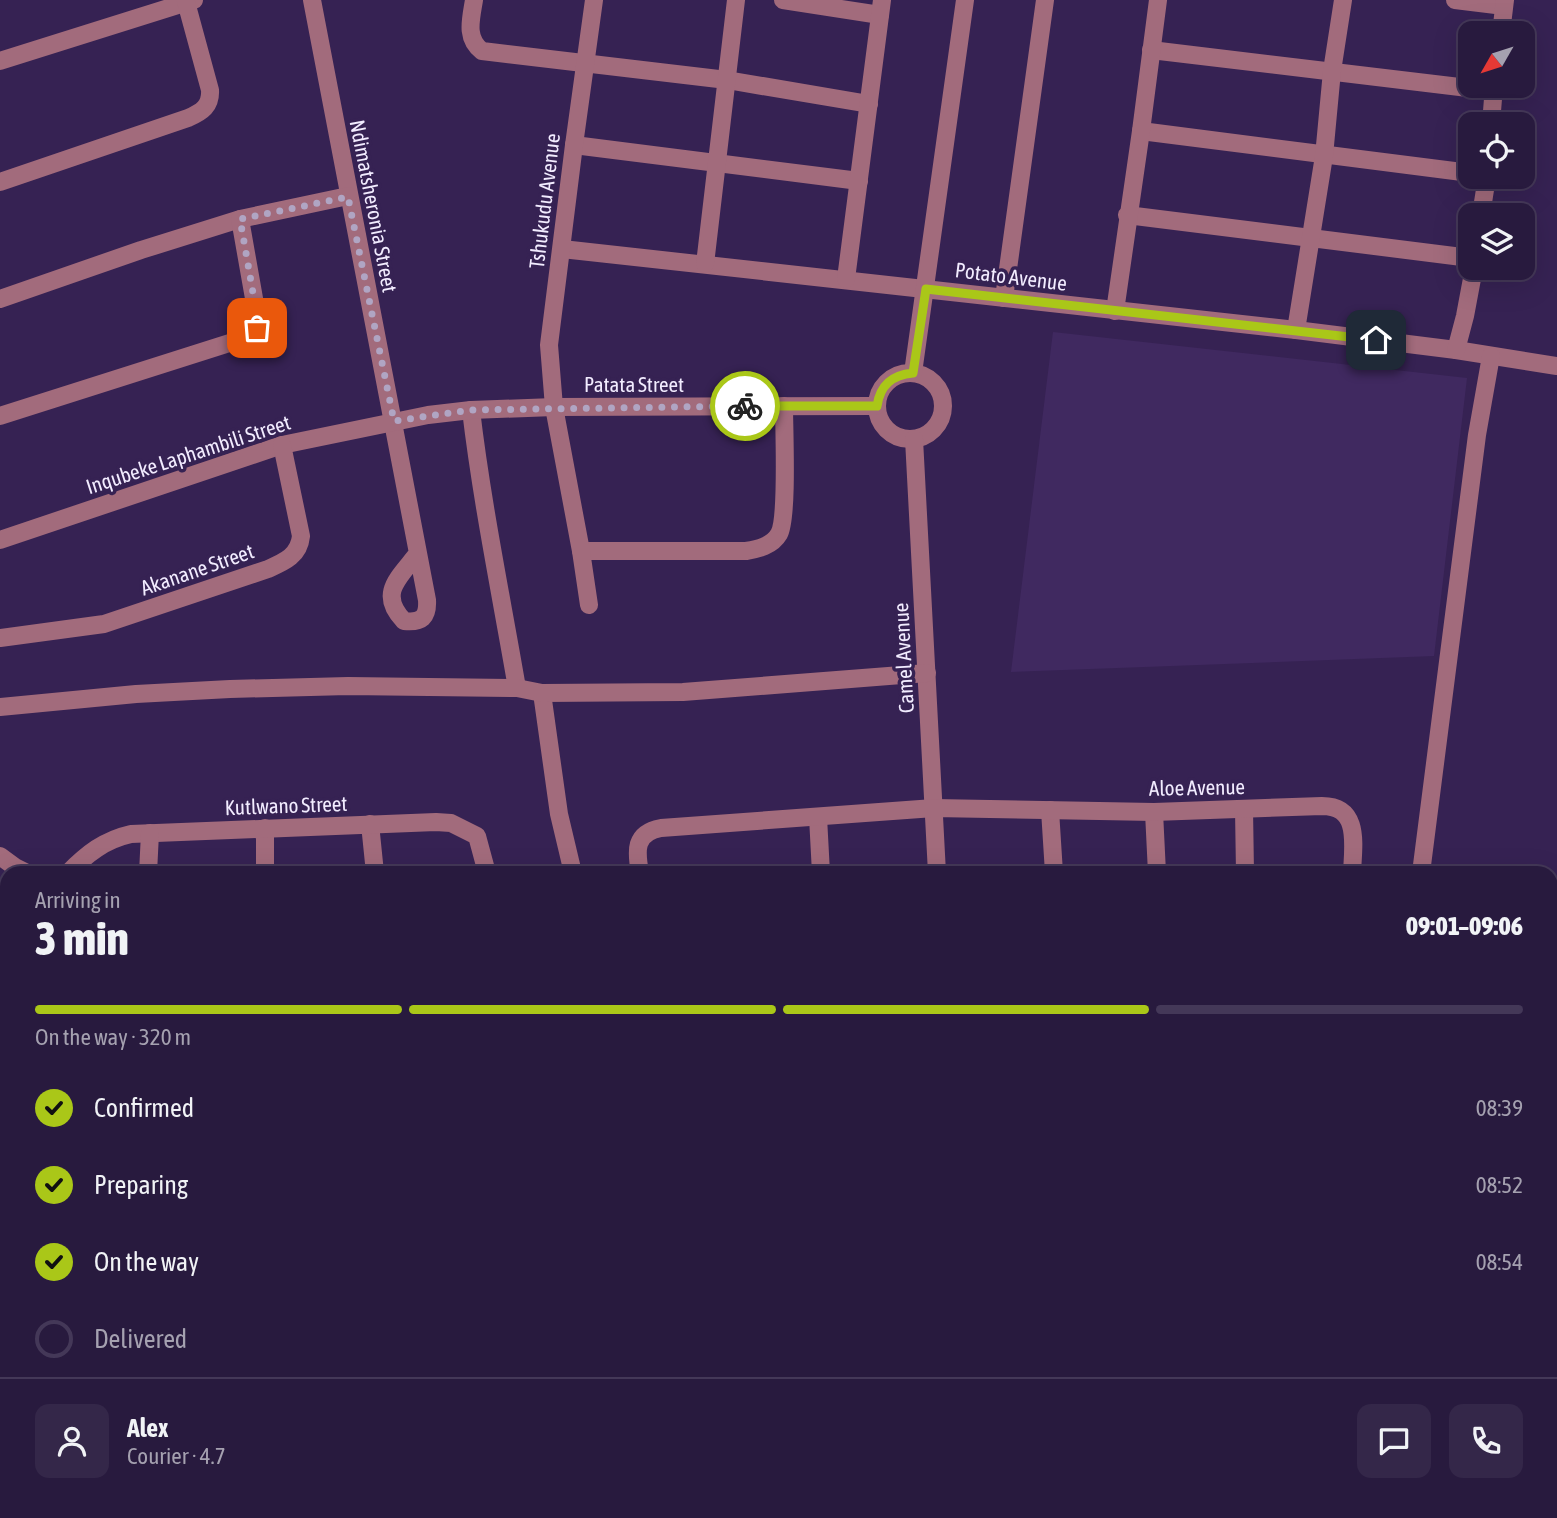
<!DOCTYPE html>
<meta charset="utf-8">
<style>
:root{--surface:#281a3e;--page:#342749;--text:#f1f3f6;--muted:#a5a1b0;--line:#443858;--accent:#aac718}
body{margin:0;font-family:"Asap Condensed",sans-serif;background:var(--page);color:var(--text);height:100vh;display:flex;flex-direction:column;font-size:26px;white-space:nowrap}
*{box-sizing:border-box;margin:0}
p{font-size:23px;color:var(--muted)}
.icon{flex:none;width:38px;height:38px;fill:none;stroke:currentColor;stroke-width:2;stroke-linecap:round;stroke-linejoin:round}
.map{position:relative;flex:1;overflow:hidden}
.drawer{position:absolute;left:0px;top:866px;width:1558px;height:653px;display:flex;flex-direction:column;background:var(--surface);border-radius:21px 21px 0 0;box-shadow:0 7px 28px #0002,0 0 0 2px var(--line)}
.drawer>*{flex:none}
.needle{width:46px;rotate:231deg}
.controls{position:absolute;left:1458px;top:21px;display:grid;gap:14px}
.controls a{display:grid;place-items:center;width:77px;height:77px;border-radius:14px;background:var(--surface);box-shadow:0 7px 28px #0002,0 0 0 2px var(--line);font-size:35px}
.pin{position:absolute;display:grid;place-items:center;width:60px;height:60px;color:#fff;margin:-30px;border-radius:14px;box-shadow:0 4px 10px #0006}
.courier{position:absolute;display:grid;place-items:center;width:70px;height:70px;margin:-35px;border:5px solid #aac718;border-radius:50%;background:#fff;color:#222;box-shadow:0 2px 9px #0007}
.headline em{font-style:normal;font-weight:800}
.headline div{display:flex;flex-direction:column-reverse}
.headline{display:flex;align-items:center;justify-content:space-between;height:119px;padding:0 35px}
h1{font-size:46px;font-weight:800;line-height:52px}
.bar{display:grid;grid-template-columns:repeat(4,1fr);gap:10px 7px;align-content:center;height:84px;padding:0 35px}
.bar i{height:9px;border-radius:5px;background:var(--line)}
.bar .on{background:var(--accent)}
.bar p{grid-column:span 4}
.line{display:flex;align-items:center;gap:18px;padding:0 35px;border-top:2px solid var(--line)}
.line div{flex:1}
.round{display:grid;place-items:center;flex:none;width:74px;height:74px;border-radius:14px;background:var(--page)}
ol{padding:0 35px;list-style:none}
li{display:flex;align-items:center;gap:21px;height:77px}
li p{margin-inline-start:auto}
li .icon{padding:7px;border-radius:50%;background:var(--accent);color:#111;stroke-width:4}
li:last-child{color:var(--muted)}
li i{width:38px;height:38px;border:4px solid var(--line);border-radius:50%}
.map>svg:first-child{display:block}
.built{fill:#402960}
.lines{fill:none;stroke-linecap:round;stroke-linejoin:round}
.minor{stroke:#a26b7c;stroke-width:18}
.done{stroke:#b0a5c3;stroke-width:7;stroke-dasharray:0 12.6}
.route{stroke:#aac718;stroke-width:9}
.labels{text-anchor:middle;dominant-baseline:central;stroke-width:7;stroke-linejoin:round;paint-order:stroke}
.street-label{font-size:21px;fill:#f2ecff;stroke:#362253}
</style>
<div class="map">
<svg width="1557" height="1518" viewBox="0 0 1557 1518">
<rect width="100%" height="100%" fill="#362253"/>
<!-- built -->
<polygon class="built" points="1053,332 1467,378 1434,656 1011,672"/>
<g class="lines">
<!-- minor -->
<g class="minor">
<path d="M312 0 427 600C428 617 422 623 404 621 377 593 400 577 418 553"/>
<path d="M474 0C471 19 465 38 482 51L727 80 869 104"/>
<polyline points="783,0 880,15"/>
<polyline points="1455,0 1504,6"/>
<polyline points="1501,33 1505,0"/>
<polyline points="1151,50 1493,91"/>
<polyline points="0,61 194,0"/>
<polyline points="1491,124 1494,86"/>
<polyline points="1141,131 1470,173"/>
<polyline points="574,145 859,181"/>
<path d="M0 182 188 118C202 112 211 106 210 90L186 2"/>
<polyline points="1127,215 1470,258"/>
<polyline points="1481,215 1487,177"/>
<polyline points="562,249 1296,330 1456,350 1557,366"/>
<polyline points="705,264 736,0"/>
<polyline points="846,279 882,0"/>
<polyline points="1004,298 1045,0"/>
<polyline points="0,299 141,250 240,219 348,196"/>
<polyline points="1115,311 1141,131 1158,0"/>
<polyline points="1296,330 1324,156 1332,71 1343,0"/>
<polyline points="1456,350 1465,316 1474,268"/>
<circle cx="910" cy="406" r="33"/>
<polyline points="913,373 965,0"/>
<path d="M471 410C482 503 501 595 517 688"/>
<path d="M0 416 242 339C250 334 256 330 258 321L240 219"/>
<polyline points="914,439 937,873"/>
<polyline points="0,540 282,445 428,415 471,410 554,407 876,406"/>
<path d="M581 551H746C758 549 772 546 779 534 788 518 784 429 784 406"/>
<polyline points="589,605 581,551 554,407 549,345 574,145 594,0"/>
<path d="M0 638 104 624 268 569C284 562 299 556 301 536L282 445"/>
<polyline points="542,693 559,814 573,873"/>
<polyline points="0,707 136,694 230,689 348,686 517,688 542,693 683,692 927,673"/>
<polyline points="1244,809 1245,873"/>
<polyline points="1050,810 1054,873"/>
<polyline points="1154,812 1157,873"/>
<polyline points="818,817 821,873"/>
<polyline points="370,824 375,873"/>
<polyline points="265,828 265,873"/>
<polyline points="0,856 15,867 27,873"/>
<path d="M68 873C87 854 104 840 131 834L436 822 451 823 477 836 487 873"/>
<polyline points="148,873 150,833"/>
<path d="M640 873C636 851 634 833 661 828L934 808 1154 812 1322 806C1361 806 1353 846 1352 873"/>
<polyline points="1421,873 1477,435 1491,356"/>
<polyline points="0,1322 7,1319"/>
<polyline points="0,1432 7,1438"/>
<polyline points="102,1512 110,1518"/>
<polyline points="279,1512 287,1518"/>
<polyline points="496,1512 497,1518"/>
<polyline points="615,1512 617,1518"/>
<polyline points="709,1512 711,1518"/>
<polyline points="978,1512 979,1518"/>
<polyline points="1039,1512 1040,1518"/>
<polyline points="212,1518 217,1512"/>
<polyline points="831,1518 866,1512"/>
</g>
</g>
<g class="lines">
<!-- done -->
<polyline class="done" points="257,328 258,321 240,219 348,197 394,421 471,410 745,406"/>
<!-- route -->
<path class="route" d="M745 406H877C880 385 892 375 913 373L926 289 1376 340"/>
</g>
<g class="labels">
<!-- street labels -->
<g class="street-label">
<text transform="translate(544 201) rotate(-83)">Tshukudu Avenue</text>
<text transform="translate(374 206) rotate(79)">Ndimatsheronia Street</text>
<text transform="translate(1011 276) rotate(7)">Potato Avenue</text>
<text x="634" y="384">Patata Street</text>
<text transform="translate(188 454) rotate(-18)">Inqubeke Laphambili Street</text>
<text transform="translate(197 569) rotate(-19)">Akanane Street</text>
<text transform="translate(903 658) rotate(-93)">Camel Avenue</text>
<text transform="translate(1197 787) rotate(-1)">Aloe Avenue</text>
<text transform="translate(286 805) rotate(-2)">Kutlwano Street</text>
</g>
</g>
</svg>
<div class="controls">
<a><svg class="needle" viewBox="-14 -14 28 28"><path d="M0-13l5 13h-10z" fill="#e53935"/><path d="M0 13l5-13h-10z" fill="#a5a1b0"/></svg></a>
<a><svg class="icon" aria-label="locate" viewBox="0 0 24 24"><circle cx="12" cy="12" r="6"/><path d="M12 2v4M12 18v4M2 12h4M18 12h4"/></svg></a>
<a><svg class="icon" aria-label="layers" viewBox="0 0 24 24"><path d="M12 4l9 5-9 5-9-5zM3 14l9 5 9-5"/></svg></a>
</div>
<div class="pin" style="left:257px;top:328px;background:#ea580c"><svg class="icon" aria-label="bag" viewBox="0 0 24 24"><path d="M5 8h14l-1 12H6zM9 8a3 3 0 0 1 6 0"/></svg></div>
<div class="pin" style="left:1376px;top:340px;background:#1f2937"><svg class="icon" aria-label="home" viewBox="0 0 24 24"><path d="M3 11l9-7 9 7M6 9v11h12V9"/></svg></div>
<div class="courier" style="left:745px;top:406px"><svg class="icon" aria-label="bike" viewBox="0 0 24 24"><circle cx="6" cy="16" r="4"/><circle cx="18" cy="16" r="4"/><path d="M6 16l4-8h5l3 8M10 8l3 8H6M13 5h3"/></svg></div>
<section class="drawer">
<div class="headline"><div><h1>3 min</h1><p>Arriving in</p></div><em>09:01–09:06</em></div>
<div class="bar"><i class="on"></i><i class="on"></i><i class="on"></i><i></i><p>On the way · 320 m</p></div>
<ol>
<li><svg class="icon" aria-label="check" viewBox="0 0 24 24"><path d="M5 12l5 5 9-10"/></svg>Confirmed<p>08:39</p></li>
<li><svg class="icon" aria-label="check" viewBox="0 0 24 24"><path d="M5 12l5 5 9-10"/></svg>Preparing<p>08:52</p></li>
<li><svg class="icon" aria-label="check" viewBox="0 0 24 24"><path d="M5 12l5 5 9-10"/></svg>On the way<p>08:54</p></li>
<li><i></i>Delivered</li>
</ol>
<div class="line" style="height:126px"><a class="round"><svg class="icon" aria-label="person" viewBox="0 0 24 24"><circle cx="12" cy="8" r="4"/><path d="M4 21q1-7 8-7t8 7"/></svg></a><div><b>Alex</b><p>Courier · 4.7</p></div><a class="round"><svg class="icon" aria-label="chat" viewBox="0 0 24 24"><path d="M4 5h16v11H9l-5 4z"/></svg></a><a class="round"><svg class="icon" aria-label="phone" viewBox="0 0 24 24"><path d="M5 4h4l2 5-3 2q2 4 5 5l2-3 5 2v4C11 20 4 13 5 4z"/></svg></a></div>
</section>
</div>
